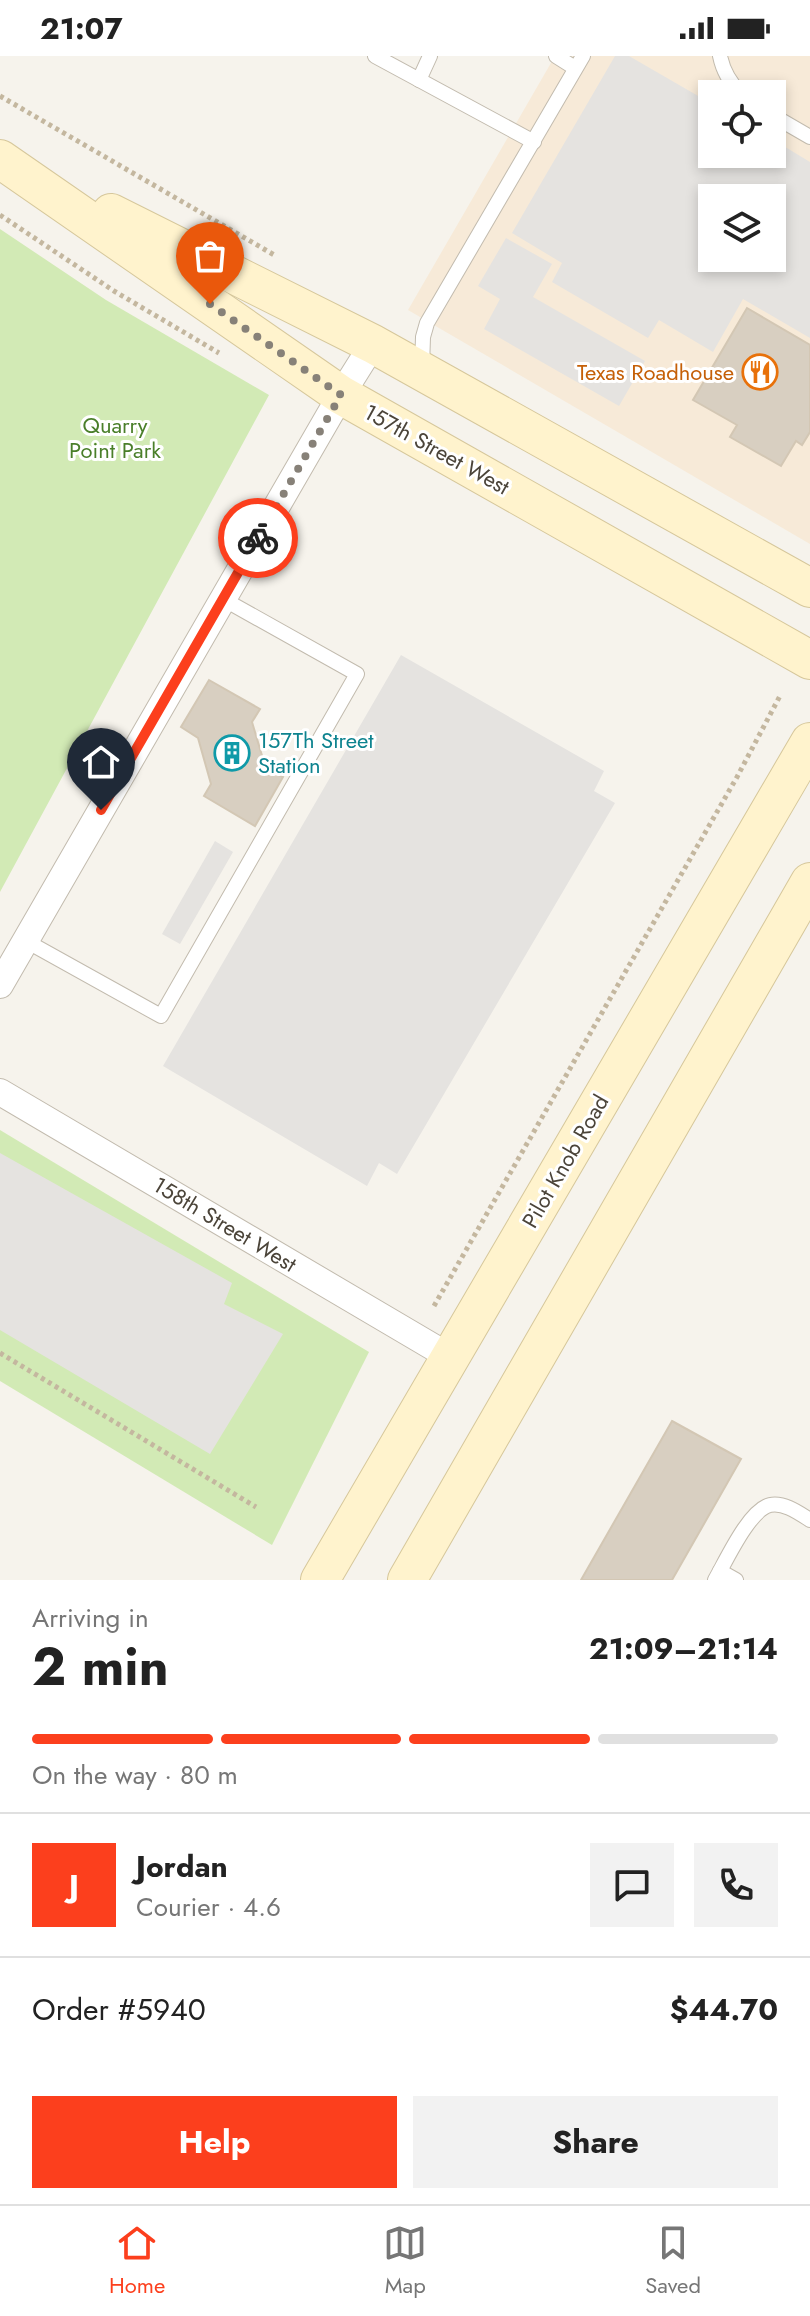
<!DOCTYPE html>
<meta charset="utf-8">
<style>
:root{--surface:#fff;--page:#f2f2f2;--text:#222;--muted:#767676;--line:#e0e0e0;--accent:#fc3f1d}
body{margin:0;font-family:Jost,sans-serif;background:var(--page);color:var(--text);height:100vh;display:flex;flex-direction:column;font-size:30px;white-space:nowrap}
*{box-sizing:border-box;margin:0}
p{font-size:26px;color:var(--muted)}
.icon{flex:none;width:44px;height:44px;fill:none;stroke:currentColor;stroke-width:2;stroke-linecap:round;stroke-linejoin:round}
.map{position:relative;height:1524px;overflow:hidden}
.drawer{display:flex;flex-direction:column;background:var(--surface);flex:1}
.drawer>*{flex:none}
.controls{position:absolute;left:698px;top:24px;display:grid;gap:16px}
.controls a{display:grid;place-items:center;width:88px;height:88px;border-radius:0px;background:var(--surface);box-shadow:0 4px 12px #0003;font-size:40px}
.pin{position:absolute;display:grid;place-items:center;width:68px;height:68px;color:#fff;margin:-82px -34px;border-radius:50% 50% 50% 0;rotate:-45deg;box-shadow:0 0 8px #0007}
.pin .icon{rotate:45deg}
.courier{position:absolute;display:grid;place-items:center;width:80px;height:80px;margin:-40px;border:6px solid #fc3f1d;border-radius:50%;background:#fff;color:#222;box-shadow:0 2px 10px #0007}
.headline em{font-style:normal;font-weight:700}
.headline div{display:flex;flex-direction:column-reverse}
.headline{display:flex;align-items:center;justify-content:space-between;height:136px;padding:0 32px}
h1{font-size:52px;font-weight:700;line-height:60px}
.bar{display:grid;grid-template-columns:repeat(4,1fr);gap:12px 8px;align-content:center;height:96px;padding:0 32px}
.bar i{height:10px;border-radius:6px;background:var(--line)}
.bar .current{background:var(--accent)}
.bar p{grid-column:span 4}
.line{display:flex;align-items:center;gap:20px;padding:0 32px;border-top:2px solid var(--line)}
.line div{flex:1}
.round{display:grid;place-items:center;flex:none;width:84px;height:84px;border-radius:0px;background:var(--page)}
.action{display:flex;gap:16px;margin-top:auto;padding:16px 32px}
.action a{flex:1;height:92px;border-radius:0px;background:var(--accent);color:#fff;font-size:32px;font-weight:700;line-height:92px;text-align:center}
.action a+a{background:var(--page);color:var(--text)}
.status{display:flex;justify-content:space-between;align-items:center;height:56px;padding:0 40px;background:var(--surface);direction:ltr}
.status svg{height:22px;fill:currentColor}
.tab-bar{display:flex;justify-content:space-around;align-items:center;height:112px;border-top:2px solid var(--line);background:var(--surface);font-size:22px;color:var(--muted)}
.tab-bar a{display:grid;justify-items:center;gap:4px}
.tab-bar .current{color:var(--accent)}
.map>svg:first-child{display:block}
.commercial{fill:#f7ead8;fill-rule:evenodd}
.green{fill:#d2eab5}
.parking{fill:#e5e3e0;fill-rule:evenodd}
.building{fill:#d8cfc1;stroke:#d3c7b4;stroke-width:2}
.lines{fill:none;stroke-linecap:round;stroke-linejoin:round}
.lane-casing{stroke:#c2bbae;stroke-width:16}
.street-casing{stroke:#c2bbae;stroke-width:28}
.secondary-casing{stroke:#d6c79b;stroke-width:40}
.path{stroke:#c4b79f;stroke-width:5;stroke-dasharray:4 4;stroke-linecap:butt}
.lane{stroke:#fff;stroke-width:14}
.street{stroke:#fff;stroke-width:26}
.secondary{stroke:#fff3cd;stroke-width:38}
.done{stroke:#878178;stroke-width:8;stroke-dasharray:0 14.4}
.route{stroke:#fc3f1d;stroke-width:10}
.labels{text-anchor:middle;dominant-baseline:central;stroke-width:6;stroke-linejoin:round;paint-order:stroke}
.food-label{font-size:22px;fill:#c56008;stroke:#fff;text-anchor:end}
.park-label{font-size:22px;fill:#4a7f2a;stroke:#fff}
.street-label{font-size:22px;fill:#4b4439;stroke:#fff}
.culture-label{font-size:22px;fill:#0d838f;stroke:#fff;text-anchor:start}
</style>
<div class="status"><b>21:07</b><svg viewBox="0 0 49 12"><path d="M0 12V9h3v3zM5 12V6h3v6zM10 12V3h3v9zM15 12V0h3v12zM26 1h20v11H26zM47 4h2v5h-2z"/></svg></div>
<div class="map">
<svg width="810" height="1524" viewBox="0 0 810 1524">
<rect width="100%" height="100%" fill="#f6f3ec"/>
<!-- commercial -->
<path class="commercial" d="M555 0H810V488L408 254ZM712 38H772V98H712ZM712 142H772V202H712Z"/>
<!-- green -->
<g class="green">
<polygon points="0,173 106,244 269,339 0,836"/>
<polygon points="0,1074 369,1296 272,1489 0,1325"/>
</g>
<!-- parking -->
<g class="parking">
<path d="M615 0H629L712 48V98H772V83L810 106V282L743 243 713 296 659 264 648 282 552 226 562 207 512 177ZM772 142V202H712V142Z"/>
<polygon points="506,182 552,208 533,241 645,305 619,350 484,273 500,243 478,230"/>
<polygon points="401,599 604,715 594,735 615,747 397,1118 379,1107 367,1130 163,1010"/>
<polygon points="215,785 233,796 180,888 162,878"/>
<polygon points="0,1097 232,1227 224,1248 283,1278 210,1398 0,1274"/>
</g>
<!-- building -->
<g class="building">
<polygon points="747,252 810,289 810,376 802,389 796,385 781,410 730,381 737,369 693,344"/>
<polygon points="209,624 260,653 252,666 266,713 283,721 255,770 204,740 211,728 198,682 181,671"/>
<polygon points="672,1365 741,1403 672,1524 581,1524"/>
</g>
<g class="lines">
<defs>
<g id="lane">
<polyline points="375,0 534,86"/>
<polyline points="556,0 575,12"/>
<path d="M720 0C723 15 730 27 741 38"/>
<polyline points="419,24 430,0"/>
<polyline points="772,59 810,81"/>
<polyline points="422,311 423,281 427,267 583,0"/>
<polyline points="26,885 161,960 357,618 223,543"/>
<polyline points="720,1515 736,1524"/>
<path d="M715 1524C726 1505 749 1454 770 1449 784 1446 799 1457 810 1464"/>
</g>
<g id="street">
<polyline points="0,929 341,339 373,288"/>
<polyline points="0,1036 450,1301"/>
</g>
<g id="secondary">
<polyline points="0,103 341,339 810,604"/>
<polyline points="111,157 373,288 810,532"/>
<polyline points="320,1524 810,686"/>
<polyline points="407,1524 810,826"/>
</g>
</defs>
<!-- lane casing -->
<use href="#lane" class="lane-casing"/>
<!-- street casing -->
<use href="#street" class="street-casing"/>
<!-- secondary casing -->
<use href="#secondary" class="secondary-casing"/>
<!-- path -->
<g class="path">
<polyline points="0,40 276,200"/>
<polyline points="0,159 114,235 219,297"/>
<polyline points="434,1250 737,721 781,638"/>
<polyline points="0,1297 256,1451"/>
</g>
<!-- lane -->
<use href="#lane" class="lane"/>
<!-- street -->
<use href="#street" class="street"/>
<!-- secondary -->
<use href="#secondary" class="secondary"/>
</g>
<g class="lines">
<!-- done -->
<polyline class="done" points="210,248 341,339 258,482"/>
<!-- route -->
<polyline class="route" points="101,754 258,482"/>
</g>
<!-- icons -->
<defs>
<symbol id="restaurant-ring" viewBox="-11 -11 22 22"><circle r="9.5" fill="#fff" stroke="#e8710a" stroke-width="1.5"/><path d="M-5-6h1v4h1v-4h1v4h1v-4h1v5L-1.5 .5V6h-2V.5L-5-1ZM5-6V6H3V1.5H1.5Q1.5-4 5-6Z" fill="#e8710a"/></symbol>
<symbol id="building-ring" viewBox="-11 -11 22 22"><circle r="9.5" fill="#fff" stroke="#0f9aa8" stroke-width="1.5"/><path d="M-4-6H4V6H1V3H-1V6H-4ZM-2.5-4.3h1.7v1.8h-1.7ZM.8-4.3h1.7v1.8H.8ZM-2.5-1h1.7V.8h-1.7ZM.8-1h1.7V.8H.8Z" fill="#0f9aa8"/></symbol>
</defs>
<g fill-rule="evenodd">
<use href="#restaurant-ring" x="740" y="296" width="40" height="40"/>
<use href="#building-ring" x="212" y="677" width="40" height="40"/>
</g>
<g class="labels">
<!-- food labels -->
<g class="food-label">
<text x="734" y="316">Texas Roadhouse</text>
</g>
<!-- park labels -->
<g class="park-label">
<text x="115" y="369">Quarry<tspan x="115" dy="25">Point Park</tspan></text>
</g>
<!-- street labels -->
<g class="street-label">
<text transform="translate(437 393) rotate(29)">157th Street West</text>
<text transform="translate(565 1105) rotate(-60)">Pilot Knob Road</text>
<text transform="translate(225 1168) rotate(31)">158th Street West</text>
</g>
<!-- culture labels -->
<g class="culture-label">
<text x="258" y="684">157Th Street<tspan x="258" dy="25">Station</tspan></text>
</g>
</g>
</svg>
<div class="controls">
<a><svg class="icon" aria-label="locate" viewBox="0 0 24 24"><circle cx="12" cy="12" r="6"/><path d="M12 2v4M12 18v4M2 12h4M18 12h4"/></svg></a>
<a><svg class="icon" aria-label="layers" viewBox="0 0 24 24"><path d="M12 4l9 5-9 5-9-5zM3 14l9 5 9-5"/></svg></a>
</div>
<div class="pin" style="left:210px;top:248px;background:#ea580c"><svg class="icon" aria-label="bag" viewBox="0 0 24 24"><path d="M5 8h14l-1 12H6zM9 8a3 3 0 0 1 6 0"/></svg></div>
<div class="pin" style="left:101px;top:754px;background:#1f2937"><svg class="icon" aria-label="home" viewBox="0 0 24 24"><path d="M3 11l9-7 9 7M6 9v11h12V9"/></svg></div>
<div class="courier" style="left:258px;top:482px"><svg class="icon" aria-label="bike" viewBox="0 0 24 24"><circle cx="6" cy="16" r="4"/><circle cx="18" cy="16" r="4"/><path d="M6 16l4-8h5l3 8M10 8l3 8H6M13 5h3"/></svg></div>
</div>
<section class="drawer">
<div class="headline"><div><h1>2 min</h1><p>Arriving in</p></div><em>21:09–21:14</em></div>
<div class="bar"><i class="current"></i><i class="current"></i><i class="current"></i><i></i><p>On the way · 80 m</p></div>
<div class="line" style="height:144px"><b class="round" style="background:var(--accent);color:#fff">J</b><div><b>Jordan</b><p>Courier · 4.6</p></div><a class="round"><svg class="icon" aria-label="chat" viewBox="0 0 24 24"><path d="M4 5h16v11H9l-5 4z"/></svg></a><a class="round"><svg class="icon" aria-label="phone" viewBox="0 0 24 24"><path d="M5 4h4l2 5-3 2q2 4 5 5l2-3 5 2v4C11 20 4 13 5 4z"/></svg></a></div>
<div class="line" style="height:104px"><div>Order #5940</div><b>$44.70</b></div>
<div class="action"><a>Help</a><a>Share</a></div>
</section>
<nav class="tab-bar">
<a class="current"><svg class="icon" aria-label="home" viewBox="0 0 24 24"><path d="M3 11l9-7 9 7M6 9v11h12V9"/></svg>Home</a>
<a><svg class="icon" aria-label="map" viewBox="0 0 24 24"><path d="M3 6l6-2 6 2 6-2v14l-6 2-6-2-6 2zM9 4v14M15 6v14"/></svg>Map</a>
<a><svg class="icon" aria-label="saved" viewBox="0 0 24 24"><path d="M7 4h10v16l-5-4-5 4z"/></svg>Saved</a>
</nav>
